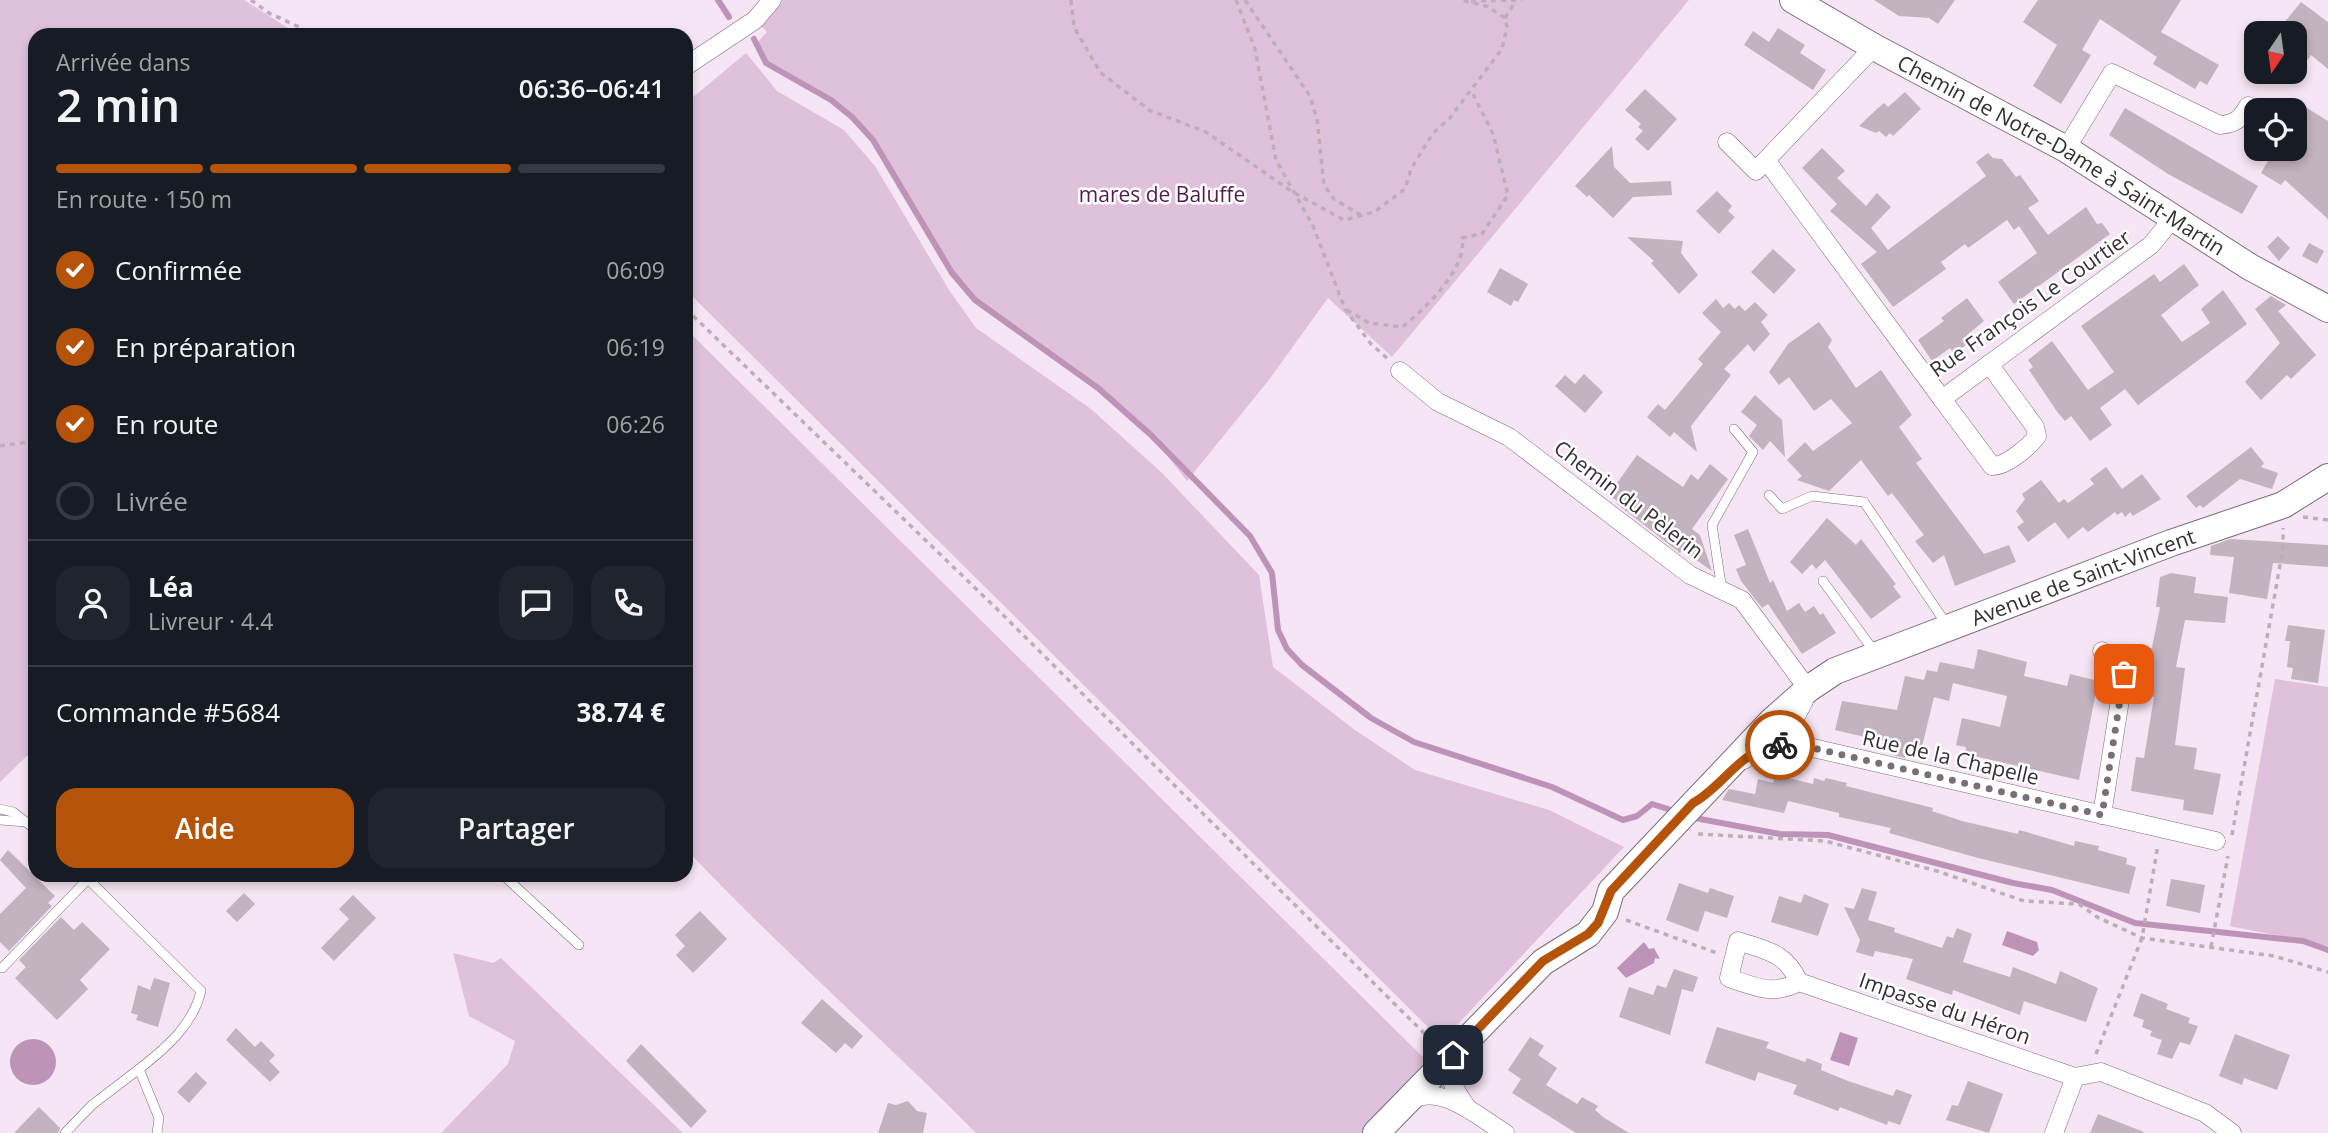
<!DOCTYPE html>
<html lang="fr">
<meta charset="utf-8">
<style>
:root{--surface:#171b24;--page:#20242c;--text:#f1f3f6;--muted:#9ea1a6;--line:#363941;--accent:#b45309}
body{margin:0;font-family:"Open Sans",sans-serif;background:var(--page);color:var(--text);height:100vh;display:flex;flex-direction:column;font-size:26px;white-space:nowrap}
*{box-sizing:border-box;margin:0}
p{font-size:23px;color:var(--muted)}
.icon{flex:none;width:38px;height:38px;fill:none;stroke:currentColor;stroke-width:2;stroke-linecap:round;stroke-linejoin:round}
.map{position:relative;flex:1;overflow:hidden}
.panel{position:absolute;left:28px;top:28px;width:665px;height:854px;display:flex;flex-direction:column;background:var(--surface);border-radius:21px;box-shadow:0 4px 10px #0003}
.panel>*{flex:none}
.needle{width:46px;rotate:193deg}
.fabs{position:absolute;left:2244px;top:21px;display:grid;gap:14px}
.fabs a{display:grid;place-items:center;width:63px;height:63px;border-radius:14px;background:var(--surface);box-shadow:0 4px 10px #0003;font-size:35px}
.pin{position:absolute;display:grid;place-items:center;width:60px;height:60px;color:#fff;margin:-30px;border-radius:14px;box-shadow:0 4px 10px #0006}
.courier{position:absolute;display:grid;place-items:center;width:70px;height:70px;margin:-35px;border:5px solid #b45309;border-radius:50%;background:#fff;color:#222;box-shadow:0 2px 9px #0007}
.headline em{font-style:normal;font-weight:600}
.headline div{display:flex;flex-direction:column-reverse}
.headline{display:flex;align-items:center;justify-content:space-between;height:119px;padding:0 28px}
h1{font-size:46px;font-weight:600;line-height:52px}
.bar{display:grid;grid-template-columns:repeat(4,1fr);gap:10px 7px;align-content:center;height:84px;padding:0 28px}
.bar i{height:9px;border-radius:5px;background:var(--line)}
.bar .on{background:var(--accent)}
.bar p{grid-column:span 4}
.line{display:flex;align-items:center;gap:18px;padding:0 28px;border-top:2px solid var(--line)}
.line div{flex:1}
.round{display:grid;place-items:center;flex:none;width:74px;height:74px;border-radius:21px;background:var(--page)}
ol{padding:0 28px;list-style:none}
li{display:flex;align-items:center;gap:21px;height:77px}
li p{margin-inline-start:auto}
li .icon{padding:7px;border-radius:50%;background:var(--accent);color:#fff;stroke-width:4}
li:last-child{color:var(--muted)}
li i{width:38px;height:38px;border:4px solid var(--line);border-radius:50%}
.cta{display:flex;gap:14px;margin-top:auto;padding:14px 28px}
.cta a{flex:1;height:80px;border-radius:21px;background:var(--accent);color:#fff;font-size:28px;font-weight:600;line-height:80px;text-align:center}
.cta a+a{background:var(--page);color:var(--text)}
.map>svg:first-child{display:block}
.green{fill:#dfc1db}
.water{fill:#bd94b8}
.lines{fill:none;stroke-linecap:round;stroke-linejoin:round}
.stream{stroke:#bd94b8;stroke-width:6}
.building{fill:#c3b2c0}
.lane-casing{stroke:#7b6c79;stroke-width:10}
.street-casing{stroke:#7b6c79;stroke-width:19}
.secondary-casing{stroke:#7b6c79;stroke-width:28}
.path{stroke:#bcaeba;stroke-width:3.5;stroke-dasharray:5 5;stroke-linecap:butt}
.lane{stroke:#fff;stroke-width:9}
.street{stroke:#fff;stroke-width:18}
.secondary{stroke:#fff;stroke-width:26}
.done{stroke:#796f78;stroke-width:7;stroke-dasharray:0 12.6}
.route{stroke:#b45309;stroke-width:9}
.labels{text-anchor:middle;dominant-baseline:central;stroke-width:5;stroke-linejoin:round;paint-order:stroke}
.street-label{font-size:21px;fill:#363036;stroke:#fff}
.park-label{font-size:21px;fill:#501e4c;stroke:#fff}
</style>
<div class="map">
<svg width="2328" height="1133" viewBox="0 0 2328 1133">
<rect width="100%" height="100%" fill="#f6e5f4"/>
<!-- green -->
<g class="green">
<polygon points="0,0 244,0 299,35 35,35 35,540 30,548 35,551 35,748 0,782"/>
<polygon points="782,0 1689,0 1392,357 1328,298 1268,381 1187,481 1151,435 1098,388 975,300 952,273 873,140 852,117 831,100 766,63 758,42 767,32 760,25 775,12"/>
<polygon points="746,53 777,91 844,130 875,166 949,290 976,328 1091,409 1161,472 1259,575 1273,667 1355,730 1415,770 1549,810 1624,847 1442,1041 686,290 686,103"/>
<path d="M686 329 1430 1064 1364 1133H976C881 1037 779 948 686 849Z"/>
<polygon points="2275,679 2328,687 2328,946 2230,926"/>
<polygon points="453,953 493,963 501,958 683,1133 441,1133 508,1064 515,1041 469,1016"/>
</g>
<!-- water -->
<g class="water">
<polygon points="2007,931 2037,942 2039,950 2033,956 2002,945"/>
<polygon points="1644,942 1649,949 1654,948 1660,959 1655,958 1654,963 1626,978 1617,968"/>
<polygon points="1840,1032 1858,1038 1849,1066 1830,1060"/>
<circle cx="33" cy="1062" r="23"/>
</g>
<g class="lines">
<!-- stream -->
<g class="stream">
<polyline points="718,0 729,17"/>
<polyline points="754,39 766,63 831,100 852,117 873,140 952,273 975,300 1098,388 1151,435 1250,536 1272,573 1278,630 1287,649 1302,665 1371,718 1414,742 1552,787 1623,820 1637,816 1652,804 1671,810"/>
<polyline points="1695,818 1780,834 1828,835 2013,883 2052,890 2135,923 2303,941 2328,950"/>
</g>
</g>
<!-- building -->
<g class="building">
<polygon points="1874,0 1955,0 1938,24 1929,18 1899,16"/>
<polygon points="2038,0 2181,0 2161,32 2219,65 2207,85 2200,81 2195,89 2153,64 2157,57 2100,19 2082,50 2091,55 2061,104 2033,86 2057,45 2023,22"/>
<polygon points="2301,2 2328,22 2328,69 2311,55 2305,63 2294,55 2294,33 2276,33"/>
<polygon points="1778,28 1805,45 1800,53 1826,70 1813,90 1744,45 1753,31 1769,42"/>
<polygon points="1645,89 1677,119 1648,151 1635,139 1643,131 1638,127 1641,124 1625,110"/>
<polygon points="1905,92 1921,109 1893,136 1890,133 1886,137 1879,131 1876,133 1859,126 1878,108 1884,103 1888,107"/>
<polygon points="2302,105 2328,121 2328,219 2285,180 2281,185 2261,173 2275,149 2294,149 2294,117"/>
<polygon points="2125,108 2258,186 2242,214 2168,174 2109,135"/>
<polygon points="1612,146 1614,167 1630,183 1671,181 1672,195 1633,197 1613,218 1589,195 1587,197 1575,186"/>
<polygon points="1822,148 1845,171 1837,178 1866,206 1877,193 1891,207 1871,228 1888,250 1986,176 1976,162 1988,153 1993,158 2002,159 2016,177 2020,175 2039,201 2028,208 2048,235 2086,207 2097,224 2102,223 2110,234 2014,304 1998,282 2037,253 2019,226 2014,230 2007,220 1968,248 1965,244 1941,262 1946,269 1893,307 1861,264 1877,252 1830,211 1837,204 1802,168"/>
<polygon points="1717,191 1732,206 1728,211 1735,217 1719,234 1696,211"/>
<polygon points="2278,236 2290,248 2279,261 2267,247"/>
<polygon points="1627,237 1683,241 1681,253 1698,275 1679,294 1651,263 1654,261"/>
<polygon points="2309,243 2324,251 2317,264 2302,256"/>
<polygon points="1773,249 1796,270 1774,294 1751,272"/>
<polygon points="2184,264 2199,285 2161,315 2182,342 2210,323 2201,309 2223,290 2247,324 2138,405 2125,389 2100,408 2112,425 2090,441 2071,416 2065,421 2058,413 2029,370 2033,367 2028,360 2052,341 2088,390 2114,372 2081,326 2154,274 2160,282"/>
<polygon points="1500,268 1528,284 1518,302 1514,300 1511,306 1487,292"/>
<polygon points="2271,296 2286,305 2278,311 2316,355 2291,379 2287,375 2261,400 2245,382 2280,343 2255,309"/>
<polygon points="1967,298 1984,321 1967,335 1971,341 1963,347 1954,354 1950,348 1932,361 1918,340 1944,321 1941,318"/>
<polygon points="1716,299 1723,308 1729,303 1735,309 1739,305 1745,311 1755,302 1768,315 1761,322 1770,334 1754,352 1748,344 1724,369 1731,375 1691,426 1697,452 1674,432 1670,437 1647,417 1658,404 1665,410 1703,364 1698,359 1721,332 1702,313"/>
<polygon points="1819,322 1832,340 1828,347 1856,388 1881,370 1912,415 1899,427 1922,459 1916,463 1984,554 2009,545 2016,562 1955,586 1944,555 1933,563 1915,541 1924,535 1892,493 1888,496 1861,460 1829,491 1797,480 1802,476 1787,460 1805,442 1813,451 1852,423 1831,399 1814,411 1789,377 1779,385 1769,372 1788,344"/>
<polygon points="1584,374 1603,392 1585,413 1555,386 1565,375 1575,384"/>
<polygon points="1755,395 1782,420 1785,457 1770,441 1763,450 1749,436 1757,425 1741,412"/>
<polygon points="2251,447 2264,463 2261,467 2278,473 2272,489 2240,479 2203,508 2200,505 2196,508 2186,496"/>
<polygon points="1637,455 1683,487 1691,474 1698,480 1710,464 1728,479 1692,529 1700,535 1712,571 1682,550 1680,553 1617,504 1618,502 1612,497 1618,489 1615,486"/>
<polygon points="2106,467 2122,489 2142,474 2161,499 2133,516 2130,512 2125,517 2122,512 2117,515 2115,512 2088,532 2083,527 2068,539 2055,522 2028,542 2017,527 2024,522 2016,511 2025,499 2022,494 2041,480 2059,503 2064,499 2068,503 2094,484 2090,479"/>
<polygon points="1827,518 1856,545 1861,539 1896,584 1893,586 1901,597 1871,619 1825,560 1816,569 1812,564 1802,574 1790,562"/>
<polygon points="1748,529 1770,583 1773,580 1787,611 1799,603 1805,612 1814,606 1820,615 1823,613 1836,633 1802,654 1768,604 1762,608 1741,581 1736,569 1746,565 1734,535"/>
<polygon points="2230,539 2328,545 2328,567 2273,563 2267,599 2229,593 2234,557 2210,555 2211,546"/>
<polygon points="2171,573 2196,577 2194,593 2228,597 2225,623 2185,620 2176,667 2185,668 2175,745 2197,748 2194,769 2221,774 2213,815 2183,810 2184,800 2131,791 2136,757 2144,758 2154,697 2148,696 2152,663 2127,661 2121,654 2122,647 2152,648 2160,607 2156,607 2160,577"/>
<polygon points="2288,625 2325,630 2318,683 2291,679 2293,668 2287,667 2290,641 2285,641"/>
<polygon points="1978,649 2027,662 2024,676 2067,686 2070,674 2098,681 2079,780 1965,754 1966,747 1956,745 1962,718 2000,727 2007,696 1953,683 1949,701 1934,697 1921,751 1908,747 1905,758 1893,755 1894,744 1835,730 1842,701 1897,710 1905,676 1924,680 1927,670 1937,672 1940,662 1974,669"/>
<polygon points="1776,775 1813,784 1814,778 1824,781 1826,778 1847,783 1846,786 1933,808 1932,811 1962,821 2018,834 2019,830 2074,846 2075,841 2099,846 2098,850 2127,858 2126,864 2136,867 2129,894 1978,858 1889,833 1891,828 1839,817 1839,813 1788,801 1784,813 1722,800 1729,789 1755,794 1758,779 1773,783"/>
<polygon points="8,850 55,896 48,903 52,906 9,951 0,942 0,914 26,888 0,860"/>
<polygon points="2171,879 2205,885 2200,913 2166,906"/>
<polygon points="1679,883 1708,893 1710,888 1734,896 1727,918 1705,911 1698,932 1666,920"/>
<polygon points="1862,888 1877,892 1868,920 1895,928 1894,932 1942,948 1947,936 1953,938 1957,928 1972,934 1963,962 2010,977 2013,967 2056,984 2060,971 2098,988 2086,1022 2024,1001 2020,1015 1953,990 1952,995 1906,979 1913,959 1875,951 1873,957 1856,952 1860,940 1844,907 1854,909"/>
<polygon points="244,893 255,904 237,922 226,911"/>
<polygon points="1804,894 1829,904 1818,936 1771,922 1779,896 1801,903"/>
<polygon points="353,895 376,918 334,961 321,948 349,919 339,909"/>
<polygon points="700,911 727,939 693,973 676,955 685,946 675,935"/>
<polygon points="61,917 74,930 82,922 110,949 80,980 88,989 57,1020 15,978 26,967 19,960"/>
<polygon points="1674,969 1698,977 1693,992 1682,989 1670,1035 1619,1017 1629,987 1653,995 1657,985 1666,988"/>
<polygon points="154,978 170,983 158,1027 136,1020 138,1015 131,1013 138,985 150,990"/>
<polygon points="2141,993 2168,1004 2166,1009 2190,1018 2188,1023 2198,1026 2190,1045 2180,1042 2172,1059 2157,1054 2162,1040 2150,1036 2152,1031 2142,1027 2144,1020 2133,1016"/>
<polygon points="822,999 863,1036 852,1049 845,1043 836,1053 801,1023"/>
<polygon points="1717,1027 1769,1042 1766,1048 1805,1062 1807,1058 1822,1064 1821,1070 1848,1081 1893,1096 1896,1089 1912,1095 1900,1125 1888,1121 1887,1125 1840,1107 1838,1111 1793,1094 1797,1085 1758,1072 1755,1081 1705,1063"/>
<polygon points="236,1028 255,1047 261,1041 275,1055 269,1061 280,1072 270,1082 226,1040"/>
<polygon points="2235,1034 2290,1055 2277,1090 2244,1078 2242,1085 2219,1076"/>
<polygon points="1530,1037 1544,1046 1538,1055 1557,1068 1546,1085 1577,1104 1582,1097 1598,1106 1595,1110 1603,1117 1629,1133 1576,1133 1512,1093 1521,1079 1508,1070"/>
<polygon points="641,1044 707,1111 691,1128 626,1061"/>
<polygon points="196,1072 207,1083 189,1103 177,1092"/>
<polygon points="1968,1081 2003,1094 1989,1133 1946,1120 1952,1105 1958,1106"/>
<polygon points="908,1101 917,1111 927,1113 923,1133 878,1133 888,1103 896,1105"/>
<polygon points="39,1107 60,1128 58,1133 14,1133"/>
<polygon points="2098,1114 2144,1132 2143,1133 2090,1133"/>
</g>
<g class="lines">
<defs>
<g id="lane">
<polyline points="1769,495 1782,509 1812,496 1864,502 1947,625"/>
<polyline points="1823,581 1876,654"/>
<polyline points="1722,590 1712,525 1753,452 1734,429"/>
<polyline points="0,809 13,812 35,829"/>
<polyline points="0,820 26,822"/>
<polyline points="503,875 579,945"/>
<path d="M88 879 201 991C193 1025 166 1048 139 1069L159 1118 157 1133"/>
<polyline points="2,968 88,879 86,876"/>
<polyline points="65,1133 92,1105 139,1069"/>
</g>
<g id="street">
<polyline points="1874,47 1766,160 1942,399 2151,245 2174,217"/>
<polyline points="686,66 755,20 772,0"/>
<polyline points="1727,142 1756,171 1766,160"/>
<path d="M2066 149 2112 73 2220 125C2235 124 2241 119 2248 106"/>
<polyline points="1400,371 1438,402 1509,437 1690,575 1742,600 1808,689"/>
<path d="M1942 399 1992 466C2005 467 2029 447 2037 436L2035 427 1989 364"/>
<polyline points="1800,745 1793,722 1804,701"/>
<path d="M1744 760C1762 746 1777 745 1800 745L2216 841"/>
<polyline points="2102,815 2124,674 2102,651"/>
<path d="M1799 982C1785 952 1768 951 1738 941L1729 978C1756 987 1772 996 1799 982L2075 1077"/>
<path d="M1453 1055C1444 1075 1456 1092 1468 1109"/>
<path d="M1412 1100C1441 1083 1480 1118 1505 1133"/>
<polyline points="2054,1133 2075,1077 2101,1072 2205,1113 2232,1133"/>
</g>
<g id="secondary">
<path id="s1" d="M1793 0 1874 47 2066 149 2250 267 2328 309"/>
<path id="s2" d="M1376 1133 1543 962 1588 934 1605 912 1611 891 1772 721 1808 689 1835 671 2171 543 2283 505 2328 477"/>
</g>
</defs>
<!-- lane casing -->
<use href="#lane" class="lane-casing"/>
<!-- street casing -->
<use href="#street" class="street-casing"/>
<!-- secondary casing -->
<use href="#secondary" class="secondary-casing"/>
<!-- path -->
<g class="path">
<polyline points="251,0 269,13 316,35"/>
<polyline points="1071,0 1074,27 1100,72 1149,110 1206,132 1291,191 1344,220 1374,212 1405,189 1411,169 1433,133 1449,119 1502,49 1507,27 1505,18 1486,6 1460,0"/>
<polyline points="1236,0 1255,49 1276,160 1313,226 1345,309 1371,344 1388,359"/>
<polyline points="1245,0 1310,96 1317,119 1324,185 1334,199 1362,216"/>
<polyline points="1471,1 1522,0"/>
<polyline points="1505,18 1515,2"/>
<polyline points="686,309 1000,612 1434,1043"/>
<path d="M1347 310 1369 323 1402 327C1424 310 1468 268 1462 238L1482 234 1508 195 1493 134 1472 92"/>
<polyline points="0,446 35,441"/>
<polyline points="2303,517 2328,520"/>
<polyline points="1698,834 1825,841 1937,871 2024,901 2079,904 2097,917 2142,938 2274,956 2328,972"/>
<polyline points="2232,835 2283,548 2283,528"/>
<polyline points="1626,920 1717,953"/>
<polyline points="2211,947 2228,856"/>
<polyline points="2096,1054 2142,938 2158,845"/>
</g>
<!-- lane -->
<use href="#lane" class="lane"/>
<!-- street -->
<use href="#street" class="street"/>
<!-- secondary -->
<use href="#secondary" class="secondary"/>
</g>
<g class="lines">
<!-- done -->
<polyline class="done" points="1780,745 1800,745 2102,815 2124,674"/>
<!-- route -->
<path class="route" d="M1453 1055 1543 961 1588 934 1598 923 1611 891 1693 803C1723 787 1743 746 1780 745"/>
</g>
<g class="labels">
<!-- street labels -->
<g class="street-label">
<text stroke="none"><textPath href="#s1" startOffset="310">Chemin de Notre-Dame à Saint-Martin</textPath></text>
<text transform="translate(2030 303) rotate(-35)">Rue François Le Courtier</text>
<text transform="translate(1629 499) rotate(37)">Chemin du Pèlerin</text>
<text stroke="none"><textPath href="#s2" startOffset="922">Avenue de Saint-Vincent</textPath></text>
<text transform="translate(1951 757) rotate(13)">Rue de la Chapelle</text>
<text transform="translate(1945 1008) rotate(19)">Impasse du Héron</text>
</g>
<!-- park labels -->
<g class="park-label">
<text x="1162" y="194">mares de Baluffe</text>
</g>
</g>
</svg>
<div class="fabs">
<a><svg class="needle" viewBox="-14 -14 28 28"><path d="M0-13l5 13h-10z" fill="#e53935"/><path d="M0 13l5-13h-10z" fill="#9ea1a6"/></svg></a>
<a><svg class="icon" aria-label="locate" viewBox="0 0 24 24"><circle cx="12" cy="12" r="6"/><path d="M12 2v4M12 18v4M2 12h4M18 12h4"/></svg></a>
</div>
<div class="pin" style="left:2124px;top:674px;background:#ea580c"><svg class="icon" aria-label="bag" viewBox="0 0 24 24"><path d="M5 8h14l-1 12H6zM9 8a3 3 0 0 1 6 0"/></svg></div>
<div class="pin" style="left:1453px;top:1055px;background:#1f2937"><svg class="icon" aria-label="home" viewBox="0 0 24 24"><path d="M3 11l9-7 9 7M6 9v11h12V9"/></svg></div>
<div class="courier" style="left:1780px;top:745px"><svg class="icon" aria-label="bike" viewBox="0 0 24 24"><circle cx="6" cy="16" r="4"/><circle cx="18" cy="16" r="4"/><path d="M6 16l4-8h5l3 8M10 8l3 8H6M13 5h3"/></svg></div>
<section class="panel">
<div class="headline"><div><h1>2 min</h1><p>Arrivée dans</p></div><em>06:36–06:41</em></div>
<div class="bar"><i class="on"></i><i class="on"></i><i class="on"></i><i></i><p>En route · 150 m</p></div>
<ol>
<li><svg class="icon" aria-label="check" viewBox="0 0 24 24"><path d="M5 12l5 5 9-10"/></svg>Confirmée<p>06:09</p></li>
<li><svg class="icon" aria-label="check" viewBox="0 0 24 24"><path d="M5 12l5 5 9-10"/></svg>En préparation<p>06:19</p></li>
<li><svg class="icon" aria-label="check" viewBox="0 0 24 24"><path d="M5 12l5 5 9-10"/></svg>En route<p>06:26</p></li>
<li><i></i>Livrée</li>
</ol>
<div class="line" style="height:126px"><a class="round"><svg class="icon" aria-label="person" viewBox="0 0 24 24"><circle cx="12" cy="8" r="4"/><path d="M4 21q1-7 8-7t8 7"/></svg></a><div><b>Léa</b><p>Livreur · 4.4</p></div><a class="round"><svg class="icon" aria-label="chat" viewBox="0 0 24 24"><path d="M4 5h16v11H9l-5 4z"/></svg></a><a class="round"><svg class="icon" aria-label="phone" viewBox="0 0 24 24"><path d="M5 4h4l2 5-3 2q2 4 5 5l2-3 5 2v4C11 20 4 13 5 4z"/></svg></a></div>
<div class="line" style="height:91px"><div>Commande #5684</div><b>38.74 €</b></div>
<div class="cta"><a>Aide</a><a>Partager</a></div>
</section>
</div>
